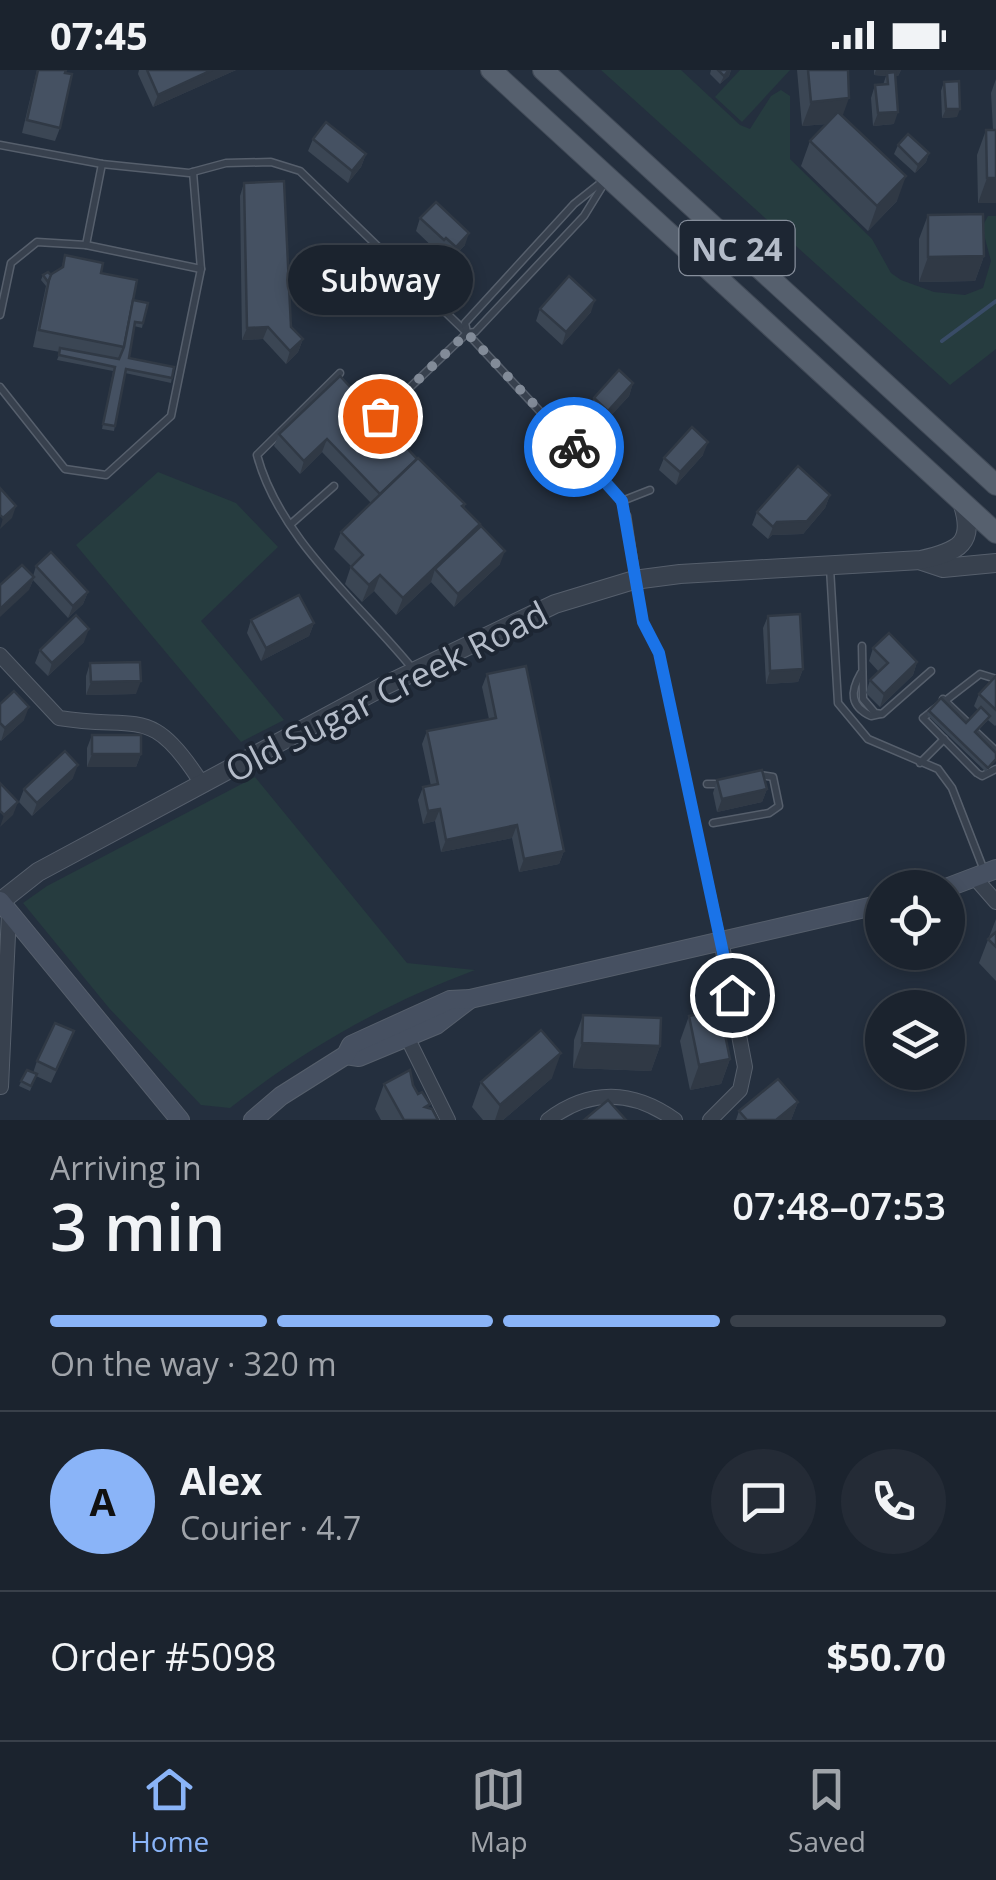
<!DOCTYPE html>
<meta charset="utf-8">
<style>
:root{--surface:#1b232e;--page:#242b36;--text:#f1f3f6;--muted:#a0a4aa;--line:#39404a;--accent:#8ab4f8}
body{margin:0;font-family:"Open Sans",sans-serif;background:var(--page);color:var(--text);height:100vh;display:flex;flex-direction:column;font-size:38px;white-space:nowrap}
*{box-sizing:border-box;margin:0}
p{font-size:32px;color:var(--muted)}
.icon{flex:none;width:55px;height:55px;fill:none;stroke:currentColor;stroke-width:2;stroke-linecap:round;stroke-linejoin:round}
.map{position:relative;height:1050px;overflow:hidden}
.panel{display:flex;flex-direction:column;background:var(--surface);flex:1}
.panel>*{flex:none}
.fabs{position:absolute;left:865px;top:800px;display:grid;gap:20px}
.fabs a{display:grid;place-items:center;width:100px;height:100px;border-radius:50%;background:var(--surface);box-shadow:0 5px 15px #0003,0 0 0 2px var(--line);font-size:50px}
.pin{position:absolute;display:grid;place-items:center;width:85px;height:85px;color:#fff;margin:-42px;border:5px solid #fff;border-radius:50%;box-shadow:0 2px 10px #0007}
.courier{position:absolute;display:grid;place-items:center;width:100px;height:100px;margin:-50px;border:8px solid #1a73e8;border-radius:50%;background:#fff;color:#222;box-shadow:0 2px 12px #0007}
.bubble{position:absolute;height:70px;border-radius:35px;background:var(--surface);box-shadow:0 5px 15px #0003,0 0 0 2px var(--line);font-size:32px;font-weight:600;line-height:70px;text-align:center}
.head em{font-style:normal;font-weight:600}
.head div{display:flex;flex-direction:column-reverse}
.head{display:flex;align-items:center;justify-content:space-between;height:170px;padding:0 50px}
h1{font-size:65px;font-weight:600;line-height:75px}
.bar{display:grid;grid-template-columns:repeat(4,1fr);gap:15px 10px;align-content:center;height:120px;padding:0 50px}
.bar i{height:12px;border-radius:8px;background:var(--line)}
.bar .current{background:var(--accent)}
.bar p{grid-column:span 4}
.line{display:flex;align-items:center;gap:25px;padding:0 50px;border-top:2px solid var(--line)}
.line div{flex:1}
.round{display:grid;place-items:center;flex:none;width:105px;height:105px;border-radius:52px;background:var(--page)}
.status{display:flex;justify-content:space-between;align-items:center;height:70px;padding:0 50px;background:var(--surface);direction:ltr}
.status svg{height:28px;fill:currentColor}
.dock{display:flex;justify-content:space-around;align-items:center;height:140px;border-top:2px solid var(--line);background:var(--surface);font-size:28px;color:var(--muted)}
.dock a{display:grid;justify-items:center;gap:5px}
.dock .current{color:var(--accent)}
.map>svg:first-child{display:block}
.green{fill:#263c3f}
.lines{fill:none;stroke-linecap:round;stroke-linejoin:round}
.stream{stroke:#394c67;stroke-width:4}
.service-casing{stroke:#565f6c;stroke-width:9}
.minor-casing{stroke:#565f6c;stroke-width:16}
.tertiary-casing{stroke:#565f6c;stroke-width:20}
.secondary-casing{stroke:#565f6c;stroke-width:20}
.primary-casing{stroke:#414a57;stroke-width:22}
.service{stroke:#38414e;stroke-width:6}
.minor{stroke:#38414e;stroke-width:14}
.tertiary{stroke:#38414e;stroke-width:18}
.secondary{stroke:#465061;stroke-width:18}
.primary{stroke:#56606e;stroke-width:20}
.wall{fill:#3b4654}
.shaded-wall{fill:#303945}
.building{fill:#455162;stroke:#303945;stroke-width:2.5}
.done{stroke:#828b98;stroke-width:10;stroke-dasharray:0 18}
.route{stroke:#1a73e8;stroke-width:12}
.labels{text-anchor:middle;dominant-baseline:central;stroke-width:8;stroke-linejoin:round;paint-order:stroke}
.shield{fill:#1d2633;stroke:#878f9c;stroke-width:2.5}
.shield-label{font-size:32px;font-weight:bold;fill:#b4bcc9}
.street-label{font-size:35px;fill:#b4bcc9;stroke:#1d2633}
</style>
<div class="status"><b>07:45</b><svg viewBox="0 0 49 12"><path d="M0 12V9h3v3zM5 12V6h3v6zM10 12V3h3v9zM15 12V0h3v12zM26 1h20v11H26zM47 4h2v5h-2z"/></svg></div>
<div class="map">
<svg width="996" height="1050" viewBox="0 0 996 1050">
<rect width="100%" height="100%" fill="#242f3e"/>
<!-- green -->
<g class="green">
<polygon points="601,0 681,0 740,55 750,59 771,26 781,20 790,26 790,89 872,169 891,203 901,210 934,222 965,225 983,218 991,191 982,157 988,146 996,146 996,279 950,315"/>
<polygon points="740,0 790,0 742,52 715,27"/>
<polygon points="158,402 236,433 278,477 201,551 284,650 241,672 76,475"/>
<path d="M255 707 407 893 475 900C384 934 306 978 230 1038L201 1035 109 938 23 833 47 816Z"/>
</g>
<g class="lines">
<!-- stream -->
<polyline class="stream" points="942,271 996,231"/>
<defs>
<g id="service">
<polyline points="0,75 102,94 189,103 226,93 271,92 300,101 467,263 616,423 627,446 643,552 659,583 721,868"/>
<polyline points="86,175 102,94"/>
<polyline points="0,245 11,193 37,172 86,175 201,199 193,102"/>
<polyline points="467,262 465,253 574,134 603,111"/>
<path d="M340 303 257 385C279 468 359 533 412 598"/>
<polyline points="0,317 65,399 106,405 171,346 201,199"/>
<polyline points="380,346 467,263 475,262 584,146 605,112"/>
<polyline points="622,431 650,420"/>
<polyline points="292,453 334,416"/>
<polyline points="830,498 838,633 868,669 938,699 952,718 985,803"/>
<polyline points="862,576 863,629 875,643 882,644 931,601"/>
<path d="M861 603C850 622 850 636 871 646L880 644"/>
<polyline points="996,609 980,604 923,648 977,703 982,706 996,699"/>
<polyline points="943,629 968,653"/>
<polyline points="977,663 996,681"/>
<polyline points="920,693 944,669"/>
<polyline points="707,714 723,714"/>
<polyline points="713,753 769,743 779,736 773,707 760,705"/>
</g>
<g id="minor">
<path d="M0 585 59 648C139 661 151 633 202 714"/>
<polyline points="975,808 996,832"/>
<polyline points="406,965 448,1050"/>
<polyline points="1,1017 9,843"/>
<path d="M548 1050C590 1018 633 1020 675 1050"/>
<polyline points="710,1050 740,1020 745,997 721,870"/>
</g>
<g id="tertiary">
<polyline points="922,491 943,498 996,493"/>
<path d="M0 832 38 802 384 616 555 534 634 510 680 504 921 490C959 481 976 474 962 432"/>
</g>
<g id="secondary">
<polyline points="946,818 996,799"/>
<polyline points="0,831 180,1050"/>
<polyline points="346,985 359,987 436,955 470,929"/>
<polyline points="253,1050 281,1026 346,985 351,975 450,930 470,929 882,834"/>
</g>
<g id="primary">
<polyline points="491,0 996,463"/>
<polyline points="543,0 996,415"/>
</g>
</defs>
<!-- service casing -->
<use href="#service" class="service-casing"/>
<!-- minor casing -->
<use href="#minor" class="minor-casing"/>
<!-- tertiary casing -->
<use href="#tertiary" class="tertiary-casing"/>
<!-- secondary casing -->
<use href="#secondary" class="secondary-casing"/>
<!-- primary casing -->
<use href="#primary" class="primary-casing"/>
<!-- service -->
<use href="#service" class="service"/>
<!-- minor -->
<use href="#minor" class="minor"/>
<!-- tertiary -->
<use href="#tertiary" class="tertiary"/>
<!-- secondary -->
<use href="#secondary" class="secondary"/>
<!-- primary -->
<use href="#primary" class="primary"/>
</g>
<!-- wall -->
<g class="wall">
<polygon points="37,0 66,0 60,58 55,71 22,63"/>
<polygon points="139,0 236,0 153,37 138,4"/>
<polygon points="711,0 731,0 729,6 720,14 710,4"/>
<polygon points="797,0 848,0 842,46 897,131 868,161 801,96 810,71 827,54 802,56"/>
<polygon points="874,0 901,0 898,6 895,6 894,54 873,56 871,28 875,15 883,15 886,6 874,5"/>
<polygon points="996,9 996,133 978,133 977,85 986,60 993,60 991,23"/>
<polygon points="944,12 957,47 942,48 941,21"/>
<polygon points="313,69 366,84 361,97 348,113 308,81"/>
<polygon points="898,75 929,83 926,92 915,103 894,84"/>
<polygon points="244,113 291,257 303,269 298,282 286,294 263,269 242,270 240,126"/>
<polygon points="928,145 984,186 975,211 919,212 919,169"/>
<polygon points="420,148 465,175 451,190 441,180 439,183 416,161"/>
<polygon points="65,185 101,203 133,230 143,253 142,258 134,256 129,288 172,308 171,313 125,303 114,361 102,359 113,301 57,290 60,282 33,277 46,216 41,210 43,205 51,205 61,199"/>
<polygon points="540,239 591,242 562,275 536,251"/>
<polygon points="340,306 417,389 465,434 464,438 500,494 454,537 431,512 396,545 374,521 362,532 345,514 351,496 334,479 341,462 371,433 322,382 300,404 274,376 279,364"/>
<polygon points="633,313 629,326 603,354 589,341 594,328"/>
<polygon points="703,385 676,415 659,400 664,388"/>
<polygon points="830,425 825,438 803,464 772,465 768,469 752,455 757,442"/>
<polygon points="36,496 88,522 83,534 68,548 33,510 29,520"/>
<polygon points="768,546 803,599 798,612 766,614 763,558"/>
<polygon points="251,550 314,553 309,566 261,591 247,563"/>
<polygon points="84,572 48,606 35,593 40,580"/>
<polygon points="873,578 917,592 913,605 880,637 866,623 870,610 879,602 869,591"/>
<polygon points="90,593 136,624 86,625 86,606"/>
<polygon points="487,604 564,781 559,794 519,802 512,768 441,782 435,751 423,754 418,730 423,717 431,716 422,674 427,661 489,649 482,617"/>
<polygon points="996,606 996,655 995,656 988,650 976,663 996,683 986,702 927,645 929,641 966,653 978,640 974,636 979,624"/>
<polygon points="0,634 24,650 1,671 0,670"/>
<polygon points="92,665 141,684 136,697 87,697 87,678"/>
<polygon points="73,708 32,746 19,732 24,719"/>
<polygon points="717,710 767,719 762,732 717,742 713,723"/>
<polygon points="996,849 996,911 979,893"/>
<polygon points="583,945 660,976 651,1001 573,998 574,970"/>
<polygon points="689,946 730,989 721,1014 690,1020 680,971"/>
<polygon points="69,974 51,1013 36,1006 30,1021 19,1016 27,1000 33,1003 37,991"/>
<polygon points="552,1008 503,1050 483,1050 472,1037 481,1012"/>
<polygon points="384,1014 413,1015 438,1050 381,1050 375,1039"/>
<polygon points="798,1032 791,1050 736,1050 739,1041"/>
</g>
<!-- shaded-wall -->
<g class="shaded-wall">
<polygon points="212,0 236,0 153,37 158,25"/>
<polygon points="729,0 731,0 729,6 720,14 724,6"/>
<polygon points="876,0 901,0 898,6 888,6 887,3 886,6 874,5"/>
<polygon points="849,28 840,53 802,56 811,32"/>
<polygon points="946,39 960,39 957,47 942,48"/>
<polygon points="898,42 894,54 873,56 878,43"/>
<polygon points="929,83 926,92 915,103 918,95"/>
<polygon points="366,84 361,97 348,113 352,101"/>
<polygon points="906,106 897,131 868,161 877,136"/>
<polygon points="987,108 996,108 996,133 978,133"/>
<polygon points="469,163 465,175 451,190 456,177"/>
<polygon points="984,186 975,211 919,212 928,187"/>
<polygon points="595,230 591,242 562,275 566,262"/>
<polygon points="268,257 263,269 242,270 247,258"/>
<polygon points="303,269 298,282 286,294 290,281"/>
<polygon points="633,313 629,326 603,354 608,341"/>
<polygon points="327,369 322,382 300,404 304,391"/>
<polygon points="708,372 703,385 676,415 680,402"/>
<polygon points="830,425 825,438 803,464 772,465 768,469 773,457 777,452"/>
<polygon points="16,436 12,448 0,459 3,448"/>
<polygon points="480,454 474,471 435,499 431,512 396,545 403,528"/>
<polygon points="505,481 500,494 454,537 458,524"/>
<polygon points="380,505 374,521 362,532 369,515"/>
<polygon points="34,507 29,520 0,547 0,539"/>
<polygon points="88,522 83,534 68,548 73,536"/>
<polygon points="314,553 309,566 261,591 266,578"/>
<polygon points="89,559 84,572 48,606 52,593"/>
<polygon points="917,592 913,605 880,637 884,624"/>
<polygon points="803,599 798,612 766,614 770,601"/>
<polygon points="141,611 136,624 86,625 91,612"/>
<polygon points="29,637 24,650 1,671 5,658"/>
<polygon points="92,684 141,684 136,697 87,697"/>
<polygon points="78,695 73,708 32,746 37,733"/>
<polygon points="767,719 762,732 717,742 722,729"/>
<polygon points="18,732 13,745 0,757 4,745"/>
<polygon points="440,739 435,751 423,754 428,741"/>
<polygon points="517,755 512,768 441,782 446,770"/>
<polygon points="564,781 559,794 519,802 524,789"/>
<polygon points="582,973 660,976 651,1001 573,998"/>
<polygon points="561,983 552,1008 503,1050 495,1050 500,1035"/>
<polygon points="730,989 721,1014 690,1020 699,995"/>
<polygon points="798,1032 791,1050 776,1050"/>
</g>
<!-- building -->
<g class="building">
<polygon points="38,0 66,0 65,3 72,4 60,58 27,50"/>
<polygon points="147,0 212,0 158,25"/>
<polygon points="718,0 729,0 724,6"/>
<polygon points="808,0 848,0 849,28 811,32"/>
<polygon points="895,2 898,42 878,43 875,15 888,14 887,3"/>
<polygon points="959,11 960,39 946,39 944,12"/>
<polygon points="838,42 906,106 877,136 810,71"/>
<polygon points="326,52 366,84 352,101 313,69"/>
<polygon points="986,60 996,60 996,108 987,108"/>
<polygon points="908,64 929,83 918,95 898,75"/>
<polygon points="284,111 291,257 303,269 290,281 268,257 247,258 244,113"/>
<polygon points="436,132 469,163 456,177 446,168 444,170 420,148"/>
<polygon points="983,144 984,186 928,187 928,145"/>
<polygon points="65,185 103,193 101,203 137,210 124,277 39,260 50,205 63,197"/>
<polygon points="48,202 51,205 48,212 43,205"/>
<polygon points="569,206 595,230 566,262 540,239"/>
<polygon points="133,230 148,233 143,253 135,252 129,288 174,297 172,308 126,299 115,356 103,354 115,297 59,285 60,278 119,289 124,277"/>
<polygon points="619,300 633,313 608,341 594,328"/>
<polygon points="340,306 417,389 380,424 327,369 304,391 279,364"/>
<polygon points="692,357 708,372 680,402 664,388"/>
<polygon points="418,388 465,434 462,436 480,454 403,528 380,505 369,515 351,497 363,485 341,462"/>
<polygon points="798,396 830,425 807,451 777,452 773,457 757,442"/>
<polygon points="0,418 16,436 3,448 0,445"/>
<polygon points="481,456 505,481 458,524 435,499"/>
<polygon points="51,482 88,522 73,536 36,496"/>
<polygon points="22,495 34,507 0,539 0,515"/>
<polygon points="299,525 314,553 266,578 251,550"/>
<polygon points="800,544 803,599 770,601 768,546"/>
<polygon points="76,545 89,559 52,593 40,580"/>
<polygon points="889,563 917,592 884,624 870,610 888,593 873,578"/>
<polygon points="140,592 141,611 91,612 90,593"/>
<polygon points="526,596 564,781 524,789 517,755 446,770 440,739 428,741 423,717 438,714 427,661 496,648 487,604"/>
<polygon points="996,606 996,640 979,624"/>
<polygon points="14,621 29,637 5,658 0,653 0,634"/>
<polygon points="941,628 966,653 981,637 990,646 975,662 996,683 996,689 988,698 929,641"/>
<rect x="92" y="665" width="49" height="19"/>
<polygon points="65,681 78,695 37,733 24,719"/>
<polygon points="762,700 767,719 722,729 717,710"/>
<polygon points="0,713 18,732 4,745 0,741"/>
<polygon points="996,862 996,877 988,869"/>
<polygon points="720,940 730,989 699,995 689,946"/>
<polygon points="583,945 661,948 660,976 582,973"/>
<polygon points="55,953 74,961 56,1000 37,991"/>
<polygon points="541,960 561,983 500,1035 481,1012"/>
<polygon points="27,1000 37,1004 31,1016 21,1011"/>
<polygon points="410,1000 413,1015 418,1024 422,1022 430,1034 425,1037 432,1039 438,1050 404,1050 384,1014"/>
<polygon points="778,1009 798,1032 776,1050 747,1050 739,1041"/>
<polygon points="608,1030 626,1050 584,1050"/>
</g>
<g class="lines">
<!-- done -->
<polyline class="done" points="380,346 467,263 574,377"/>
<!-- route -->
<polyline class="route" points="574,377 622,431 643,552 659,583 732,925"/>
</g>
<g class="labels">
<!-- shield labels -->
<rect class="shield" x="679.5" y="151" width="115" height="54" rx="8"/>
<g class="shield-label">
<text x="737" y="178">NC 24</text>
</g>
<!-- street labels -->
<g class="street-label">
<text transform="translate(386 621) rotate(-27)">Old Sugar Creek Road</text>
</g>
</g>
</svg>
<div class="fabs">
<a><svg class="icon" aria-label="locate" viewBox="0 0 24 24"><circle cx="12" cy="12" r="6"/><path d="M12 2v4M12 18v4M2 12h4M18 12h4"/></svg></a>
<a><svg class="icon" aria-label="layers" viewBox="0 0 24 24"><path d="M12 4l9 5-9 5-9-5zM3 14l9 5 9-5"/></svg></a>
</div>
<div class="pin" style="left:380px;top:346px;background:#ea580c"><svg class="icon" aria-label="bag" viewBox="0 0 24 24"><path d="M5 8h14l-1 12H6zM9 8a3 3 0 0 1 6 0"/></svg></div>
<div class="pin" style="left:732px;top:925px;background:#1f2937"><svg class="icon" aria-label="home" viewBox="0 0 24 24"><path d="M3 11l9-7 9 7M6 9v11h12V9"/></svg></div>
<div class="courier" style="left:574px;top:377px"><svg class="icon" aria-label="bike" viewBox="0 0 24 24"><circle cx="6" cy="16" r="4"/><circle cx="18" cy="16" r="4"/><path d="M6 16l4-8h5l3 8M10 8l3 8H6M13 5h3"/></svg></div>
<div class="bubble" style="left:288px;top:175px;width:185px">Subway</div>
</div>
<section class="panel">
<div class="head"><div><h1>3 min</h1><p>Arriving in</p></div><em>07:48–07:53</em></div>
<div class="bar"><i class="current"></i><i class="current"></i><i class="current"></i><i></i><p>On the way · 320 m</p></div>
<div class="line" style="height:180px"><b class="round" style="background:var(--accent);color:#111">A</b><div><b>Alex</b><p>Courier · 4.7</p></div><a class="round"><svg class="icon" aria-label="chat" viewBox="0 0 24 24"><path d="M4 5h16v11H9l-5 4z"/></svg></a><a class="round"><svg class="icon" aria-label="phone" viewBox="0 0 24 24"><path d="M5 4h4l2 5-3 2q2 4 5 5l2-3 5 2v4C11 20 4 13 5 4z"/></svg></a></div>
<div class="line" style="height:130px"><div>Order #5098</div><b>$50.70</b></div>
</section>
<nav class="dock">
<a class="current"><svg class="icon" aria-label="home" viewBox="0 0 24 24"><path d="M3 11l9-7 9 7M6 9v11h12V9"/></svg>Home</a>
<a><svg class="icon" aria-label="map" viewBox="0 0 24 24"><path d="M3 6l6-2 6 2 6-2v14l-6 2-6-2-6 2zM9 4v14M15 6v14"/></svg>Map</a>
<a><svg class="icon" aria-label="saved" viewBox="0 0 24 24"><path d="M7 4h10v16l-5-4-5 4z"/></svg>Saved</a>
</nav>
